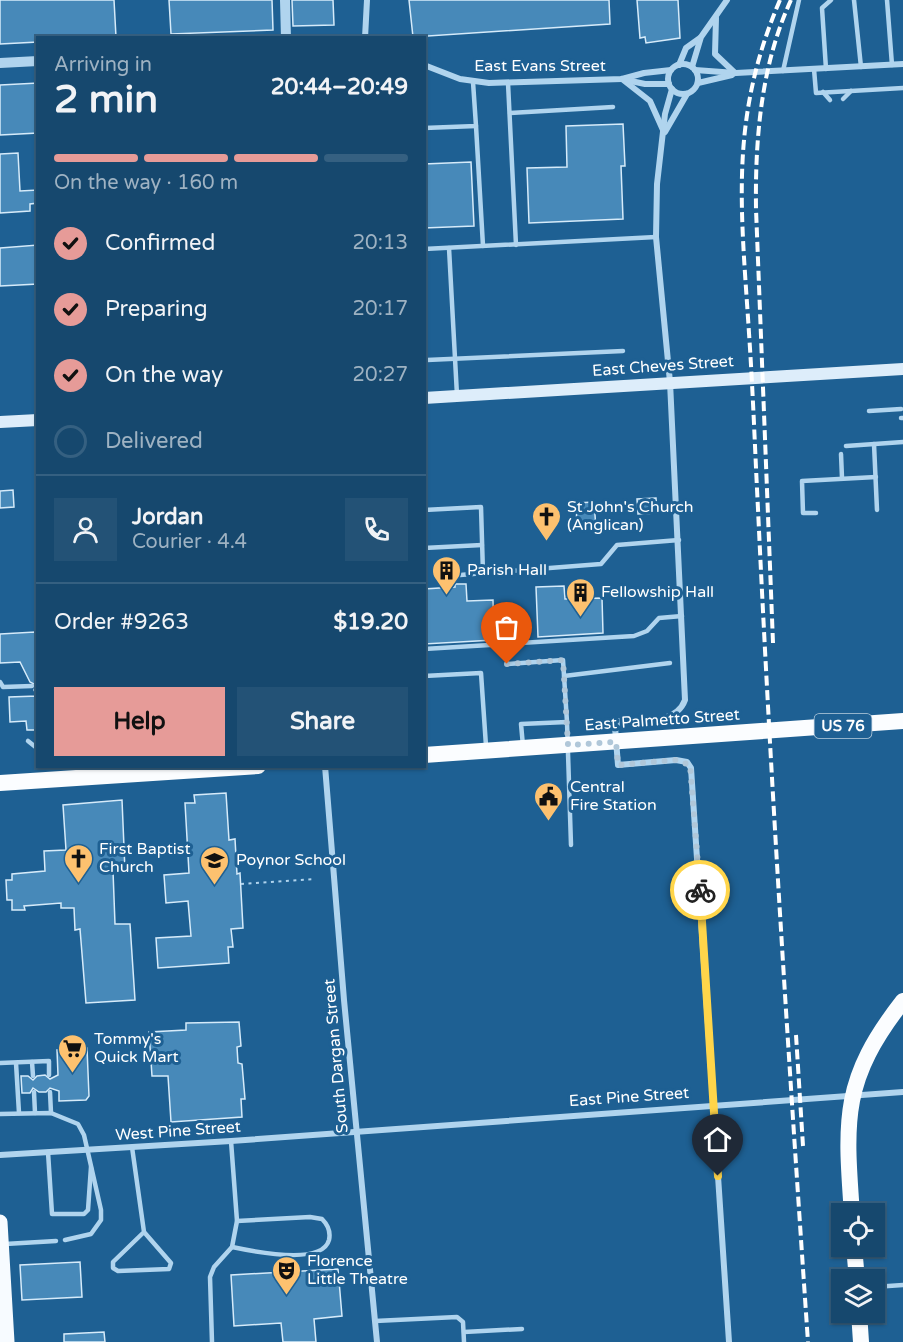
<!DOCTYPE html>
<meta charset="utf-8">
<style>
:root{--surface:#16486e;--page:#235276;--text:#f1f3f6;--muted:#9eb2c2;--line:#356081;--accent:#e69b98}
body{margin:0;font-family:"Varela Round",sans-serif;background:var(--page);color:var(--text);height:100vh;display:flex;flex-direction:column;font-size:22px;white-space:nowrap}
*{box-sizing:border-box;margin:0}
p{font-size:20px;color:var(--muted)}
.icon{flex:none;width:33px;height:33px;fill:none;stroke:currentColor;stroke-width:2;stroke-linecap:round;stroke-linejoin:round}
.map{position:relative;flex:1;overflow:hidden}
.panel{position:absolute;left:36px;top:36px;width:390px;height:732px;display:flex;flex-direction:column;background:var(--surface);border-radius:0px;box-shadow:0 2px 4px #0004,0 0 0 2px var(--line)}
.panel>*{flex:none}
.controls{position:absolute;left:831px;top:1203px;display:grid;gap:12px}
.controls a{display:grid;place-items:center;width:54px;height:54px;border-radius:0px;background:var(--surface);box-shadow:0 2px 4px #0004,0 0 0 2px var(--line);font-size:30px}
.pin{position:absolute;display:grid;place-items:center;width:51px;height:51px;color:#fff;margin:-62px -26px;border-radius:50% 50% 50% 0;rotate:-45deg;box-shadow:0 0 6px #0007}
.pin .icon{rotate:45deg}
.courier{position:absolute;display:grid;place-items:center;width:60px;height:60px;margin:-30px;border:4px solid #ffd54a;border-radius:50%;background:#fff;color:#222;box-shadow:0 2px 8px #0007}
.summary em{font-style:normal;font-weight:700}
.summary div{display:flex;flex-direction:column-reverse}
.summary{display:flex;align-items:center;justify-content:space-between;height:102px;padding:0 18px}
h1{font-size:39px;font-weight:700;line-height:45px}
.bar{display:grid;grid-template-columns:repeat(4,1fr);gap:9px 6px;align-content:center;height:72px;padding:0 18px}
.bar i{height:8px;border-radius:4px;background:var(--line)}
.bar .selected{background:var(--accent)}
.bar p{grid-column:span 4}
.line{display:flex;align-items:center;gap:15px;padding:0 18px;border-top:2px solid var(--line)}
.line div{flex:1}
.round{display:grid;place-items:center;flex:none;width:63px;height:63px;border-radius:0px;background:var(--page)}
ol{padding:0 18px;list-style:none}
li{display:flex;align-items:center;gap:18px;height:66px}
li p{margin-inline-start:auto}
li .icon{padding:6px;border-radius:50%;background:var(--accent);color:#111;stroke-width:4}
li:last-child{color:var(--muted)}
li i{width:33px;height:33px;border:3px solid var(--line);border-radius:50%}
.button{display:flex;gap:12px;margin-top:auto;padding:12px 18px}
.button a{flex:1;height:69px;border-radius:0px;background:var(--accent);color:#111;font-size:24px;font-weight:700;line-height:69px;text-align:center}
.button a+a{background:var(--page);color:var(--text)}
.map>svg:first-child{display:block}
.building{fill:#4789b9;stroke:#d6ebfa;stroke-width:1.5}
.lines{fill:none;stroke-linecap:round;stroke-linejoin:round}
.path{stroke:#b0d4ee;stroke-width:2;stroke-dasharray:3 4.5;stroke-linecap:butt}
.service{stroke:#b0d4ee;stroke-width:4.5}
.minor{stroke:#b0d4ee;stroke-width:6}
.tertiary{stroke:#b0d4ee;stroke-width:10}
.secondary{stroke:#ddedfa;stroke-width:12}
.primary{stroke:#f7fbff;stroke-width:15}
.trunk{stroke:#fbfdff;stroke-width:16}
.rail{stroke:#fff;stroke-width:4;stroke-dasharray:10 4.5;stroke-linecap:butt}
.done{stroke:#b0c7d9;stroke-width:6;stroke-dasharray:0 10.8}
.route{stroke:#ffd54a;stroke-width:8}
.labels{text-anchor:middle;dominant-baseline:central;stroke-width:6;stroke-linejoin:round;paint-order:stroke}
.shield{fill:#1e6093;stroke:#bccfdf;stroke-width:1.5}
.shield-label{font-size:15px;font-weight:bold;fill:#fff}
.street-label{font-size:16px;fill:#fff;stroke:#1e6093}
.poi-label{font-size:16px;fill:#fff;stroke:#1e6093;text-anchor:start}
</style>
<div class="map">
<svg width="903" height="1342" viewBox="0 0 903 1342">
<rect width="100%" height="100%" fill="#1e6093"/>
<!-- building -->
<g class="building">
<polygon points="0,0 114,0 116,37 38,38 38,42 0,44"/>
<polygon points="169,0 272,0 273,30 171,34"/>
<polygon points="292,0 333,0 334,25 293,26"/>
<polygon points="409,0 609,0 610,24 413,37"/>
<polygon points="637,0 678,0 680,38 646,43 645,37 640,38"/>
<polygon points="38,83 38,133 0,135 0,85"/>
<polygon points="623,124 625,166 621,166 623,219 529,223 527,168 567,167 566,126"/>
<polygon points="18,153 20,191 38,190 38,203 30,204 30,211 0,213 0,154"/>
<polygon points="471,162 474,226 424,228 424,164"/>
<polygon points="38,245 38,284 0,286 0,248"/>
<polygon points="13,490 14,507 0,508 0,491"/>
<polygon points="656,498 657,513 638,514 637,499"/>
<polygon points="594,502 596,528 577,528 576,503"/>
<polygon points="455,584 466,584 467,601 493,600 494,640 424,644 424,589 455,587"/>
<polygon points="564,586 565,599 602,598 603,633 538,637 536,587"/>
<polygon points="35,632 38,677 38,730 27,730 26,721 10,722 9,697 37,696 34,690 36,685 30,682 20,662 0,663 0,634"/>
<polygon points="226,793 229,840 235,839 237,874 240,873 243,928 231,929 233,947 228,947 229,963 158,968 156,938 191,936 188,901 166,903 164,875 189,873 185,803 195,803 194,795"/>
<polygon points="122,800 125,871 113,871 115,924 130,924 135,1000 86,1003 80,929 75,930 74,908 61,908 61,903 24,906 25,910 12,910 12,900 7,900 6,880 12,880 12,874 45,871 44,851 66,850 63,805"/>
<polygon points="239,1022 241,1046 237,1047 238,1063 242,1064 245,1099 241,1099 242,1117 171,1122 168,1076 152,1076 149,1032 186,1030 186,1023"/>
<polygon points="87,1048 89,1096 86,1100 59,1101 59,1091 50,1088 46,1092 39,1092 33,1088 30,1093 22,1093 21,1076 28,1076 33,1080 37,1076 45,1075 50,1079 58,1075 57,1050"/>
<polygon points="80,1262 82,1297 22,1300 20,1265"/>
<polygon points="338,1269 342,1316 314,1319 316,1342 283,1342 281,1323 234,1326 231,1275"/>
<polygon points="104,1332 105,1342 64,1342 64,1334"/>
</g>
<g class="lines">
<!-- path -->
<polyline class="path" points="241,884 314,879"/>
<!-- service -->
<g class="service">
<polyline points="854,0 861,67"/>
<polyline points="887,0 892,65"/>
<polyline points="814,69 816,93 903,88"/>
<polyline points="826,69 822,8 831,0"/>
<polyline points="783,71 799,0"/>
<polyline points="508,83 516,245"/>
<polyline points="823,92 830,100"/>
<polyline points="843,99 851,91"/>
<polyline points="510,113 613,107"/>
<polyline points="476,126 483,246"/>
<polyline points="424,128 476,126 473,82"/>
<polyline points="449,248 457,395"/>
<polyline points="424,249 656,237"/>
<polyline points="427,360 623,351"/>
<polyline points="869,411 901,409"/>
<polyline points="901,418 903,418"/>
<polyline points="874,444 877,510"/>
<polyline points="846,446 903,442"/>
<polyline points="841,454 842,478"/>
<polyline points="424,510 481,507 483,573"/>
<polyline points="816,513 803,513 802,481 876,477"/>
<polyline points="424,548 482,545"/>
<polyline points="460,575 601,564 617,545 679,540"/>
<polyline points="497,643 508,636"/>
<polyline points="424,649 634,636 647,631 659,618 682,616"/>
<polyline points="507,664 563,660 567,722"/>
<polyline points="424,676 481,673 486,746"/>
<polyline points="564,676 670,663"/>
<polyline points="0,682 3,687 32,686"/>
<polyline points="28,741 38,749"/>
<polyline points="523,746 521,724 567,722 571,845"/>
<polyline points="32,1062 33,1076"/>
<polyline points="0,1063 49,1061 49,1075"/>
<polyline points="16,1063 19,1113"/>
<polyline points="34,1092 35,1113"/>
<polyline points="50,1092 51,1113"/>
<polyline points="0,1114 51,1113 78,1124 84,1135 101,1210 101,1220 91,1234 65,1240"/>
<polyline points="132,1147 144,1232 171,1263 169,1269 118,1271 113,1268 113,1262 144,1232"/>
<polyline points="48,1152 52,1214 84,1214 88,1210 91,1167"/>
<polyline points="5,1244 56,1241"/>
<path d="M232 1247C251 1251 322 1266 329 1240 331 1231 328 1225 322 1219L310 1217 237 1221"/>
<polyline points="874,1287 903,1285"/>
<polyline points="375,1321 457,1317 463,1322 464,1342"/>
<polyline points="464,1332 522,1329"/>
<polyline points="212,1342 210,1277 214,1267 232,1247 237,1221 231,1141"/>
</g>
<!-- minor -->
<g class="minor">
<polyline points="716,18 715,54 735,73"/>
<polyline points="365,38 367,0"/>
<circle cx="683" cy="79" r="15"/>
<polyline points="424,65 460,79 489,83 622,79 644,73 671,70"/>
<polyline points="679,65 686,48 700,38"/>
<polyline points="692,67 701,37 727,0"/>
<polyline points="695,70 736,73 903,64"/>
<polyline points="622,79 650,101 663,130"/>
<polyline points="626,80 645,84 669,84"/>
<polyline points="698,83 732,75"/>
<path d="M672 89 665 114 657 184 656 237 670 382 685 700C676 725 641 720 619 721L615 727 618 765 676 760 687 762 691 768 729 1342"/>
<polyline points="665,132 687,94"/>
<polyline points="325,766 344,1000 377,1342"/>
<polyline points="0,1155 231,1141 903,1092"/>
</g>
<!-- tertiary -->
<g class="tertiary">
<polyline points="285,0 286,38"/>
<polyline points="0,63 38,61"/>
</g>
<!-- secondary -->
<g class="secondary">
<polyline points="424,398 903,369"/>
<polyline points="0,422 38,420"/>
</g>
<!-- primary -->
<polyline class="primary" points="0,1222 7,1342"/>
<!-- trunk -->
<g class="trunk">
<polyline points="424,755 903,721"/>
<polyline points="0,783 258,766"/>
<path d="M852 1214C845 1118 842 1079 903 1001"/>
<polyline points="854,1246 857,1280"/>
<polyline points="859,1312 861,1342"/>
</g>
<!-- rail -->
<g class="rail">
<path d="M780 0C729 119 741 208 749 333 753 392 755 451 758 509 771 787 789 1065 808 1342"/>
<path d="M773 643 756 209C755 139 761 65 791 0"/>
<polyline points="796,1035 803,1146"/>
</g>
</g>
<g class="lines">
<!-- done -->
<polyline class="done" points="507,664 563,660 568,745 616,742 618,765 675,760 690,765 700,890"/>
<!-- route -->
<polyline class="route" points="700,890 718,1176"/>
</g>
<!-- icons -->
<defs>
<symbol id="church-pin" viewBox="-11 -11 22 30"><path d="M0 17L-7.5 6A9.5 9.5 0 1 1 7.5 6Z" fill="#fdc16f" stroke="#1e6093"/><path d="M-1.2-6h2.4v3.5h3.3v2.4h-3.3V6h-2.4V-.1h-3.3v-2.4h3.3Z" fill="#111"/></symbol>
<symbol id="building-pin" viewBox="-11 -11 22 30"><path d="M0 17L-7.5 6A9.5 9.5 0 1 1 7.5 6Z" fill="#fdc16f" stroke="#1e6093"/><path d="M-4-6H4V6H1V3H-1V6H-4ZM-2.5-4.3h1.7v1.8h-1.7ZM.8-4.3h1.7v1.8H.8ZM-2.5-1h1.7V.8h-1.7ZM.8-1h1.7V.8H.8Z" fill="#111"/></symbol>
<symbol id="civic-pin" viewBox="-11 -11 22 30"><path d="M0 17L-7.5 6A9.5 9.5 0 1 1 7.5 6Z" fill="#fdc16f" stroke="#1e6093"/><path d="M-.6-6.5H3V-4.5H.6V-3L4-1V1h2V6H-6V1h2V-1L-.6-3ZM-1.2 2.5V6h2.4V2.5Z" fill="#111"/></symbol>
<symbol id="school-pin" viewBox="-11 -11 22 30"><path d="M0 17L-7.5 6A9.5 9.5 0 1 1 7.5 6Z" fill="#fdc16f" stroke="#1e6093"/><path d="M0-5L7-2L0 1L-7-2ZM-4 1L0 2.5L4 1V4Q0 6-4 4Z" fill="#111"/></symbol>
<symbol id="supermarket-pin" viewBox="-11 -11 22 30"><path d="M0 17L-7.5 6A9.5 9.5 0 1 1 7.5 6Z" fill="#fdc16f" stroke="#1e6093"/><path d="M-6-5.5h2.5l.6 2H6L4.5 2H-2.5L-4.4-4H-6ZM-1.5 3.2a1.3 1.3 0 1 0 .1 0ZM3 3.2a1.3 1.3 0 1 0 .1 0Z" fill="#111"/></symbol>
<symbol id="theatre-pin" viewBox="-11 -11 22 30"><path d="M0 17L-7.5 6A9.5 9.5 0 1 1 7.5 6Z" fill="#fdc16f" stroke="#1e6093"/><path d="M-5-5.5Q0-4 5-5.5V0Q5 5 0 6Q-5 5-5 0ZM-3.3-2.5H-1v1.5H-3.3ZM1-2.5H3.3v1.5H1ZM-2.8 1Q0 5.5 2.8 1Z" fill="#111"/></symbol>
</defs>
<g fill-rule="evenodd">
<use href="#church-pin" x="530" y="500" width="33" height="45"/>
<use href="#building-pin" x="430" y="554" width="33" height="45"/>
<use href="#building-pin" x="564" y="576" width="33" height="45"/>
<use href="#civic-pin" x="532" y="780" width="33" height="45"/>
<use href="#church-pin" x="62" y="842" width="33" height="45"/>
<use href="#school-pin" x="198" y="844" width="33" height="45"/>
<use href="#supermarket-pin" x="56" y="1032" width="33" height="45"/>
<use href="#theatre-pin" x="270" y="1254" width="33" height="45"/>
</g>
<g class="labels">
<!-- shield labels -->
<rect class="shield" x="814.5" y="714" width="57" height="24" rx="4.5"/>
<g class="shield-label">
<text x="843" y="726">US 76</text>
</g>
<!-- street labels -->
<g class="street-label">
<text x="540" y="66">East Evans Street</text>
<text transform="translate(663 366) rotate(-4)">East Cheves Street</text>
<text transform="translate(662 720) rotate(-4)">East Palmetto Street</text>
<text transform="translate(336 1056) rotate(-95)">South Dargan Street</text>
<text transform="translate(629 1097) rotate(-4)">East Pine Street</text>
<text transform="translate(178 1131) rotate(-4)">West Pine Street</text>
</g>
<!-- poi labels -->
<g class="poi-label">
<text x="567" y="507">St John's Church<tspan x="567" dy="18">(Anglican)</tspan></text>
<text x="467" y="570">Parish Hall</text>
<text x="601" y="592">Fellowship Hall</text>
<text x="570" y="787">Central<tspan x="570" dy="18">Fire Station</tspan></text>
<text x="99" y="849">First Baptist<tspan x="99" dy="18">Church</tspan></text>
<text x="236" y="860">Poynor School</text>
<text x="94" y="1039">Tommy's<tspan x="94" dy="18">Quick Mart</tspan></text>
<text x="307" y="1261">Florence<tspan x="307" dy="18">Little Theatre</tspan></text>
</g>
</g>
</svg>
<div class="controls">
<a><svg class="icon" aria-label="locate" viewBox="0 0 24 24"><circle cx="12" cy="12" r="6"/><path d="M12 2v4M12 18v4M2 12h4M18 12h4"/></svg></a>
<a><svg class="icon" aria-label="layers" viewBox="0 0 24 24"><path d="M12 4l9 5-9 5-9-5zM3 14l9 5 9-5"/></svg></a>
</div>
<div class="pin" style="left:507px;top:664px;background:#ea580c"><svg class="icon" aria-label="bag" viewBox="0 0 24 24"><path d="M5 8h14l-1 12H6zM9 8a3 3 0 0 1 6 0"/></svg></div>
<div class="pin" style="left:718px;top:1176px;background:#1f2937"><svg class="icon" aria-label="home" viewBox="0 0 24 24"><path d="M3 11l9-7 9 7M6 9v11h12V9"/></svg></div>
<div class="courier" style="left:700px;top:890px"><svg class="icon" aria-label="bike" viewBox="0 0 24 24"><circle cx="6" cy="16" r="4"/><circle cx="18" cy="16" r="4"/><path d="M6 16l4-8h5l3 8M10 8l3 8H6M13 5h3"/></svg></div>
<section class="panel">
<div class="summary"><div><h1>2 min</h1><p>Arriving in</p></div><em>20:44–20:49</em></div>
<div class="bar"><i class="selected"></i><i class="selected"></i><i class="selected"></i><i></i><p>On the way · 160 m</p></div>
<ol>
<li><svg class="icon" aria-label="check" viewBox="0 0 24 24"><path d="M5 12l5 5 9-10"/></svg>Confirmed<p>20:13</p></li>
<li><svg class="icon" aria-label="check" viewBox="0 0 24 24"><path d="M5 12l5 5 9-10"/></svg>Preparing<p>20:17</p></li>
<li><svg class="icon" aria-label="check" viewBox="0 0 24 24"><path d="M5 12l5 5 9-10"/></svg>On the way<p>20:27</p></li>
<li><i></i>Delivered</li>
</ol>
<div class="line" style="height:108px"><a class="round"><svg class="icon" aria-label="person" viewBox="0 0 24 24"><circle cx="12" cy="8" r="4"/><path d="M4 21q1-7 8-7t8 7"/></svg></a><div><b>Jordan</b><p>Courier · 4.4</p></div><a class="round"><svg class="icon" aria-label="phone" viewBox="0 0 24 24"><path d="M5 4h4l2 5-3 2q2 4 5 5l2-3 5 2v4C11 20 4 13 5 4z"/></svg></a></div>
<div class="line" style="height:78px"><div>Order #9263</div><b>$19.20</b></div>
<div class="button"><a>Help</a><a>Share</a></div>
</section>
</div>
